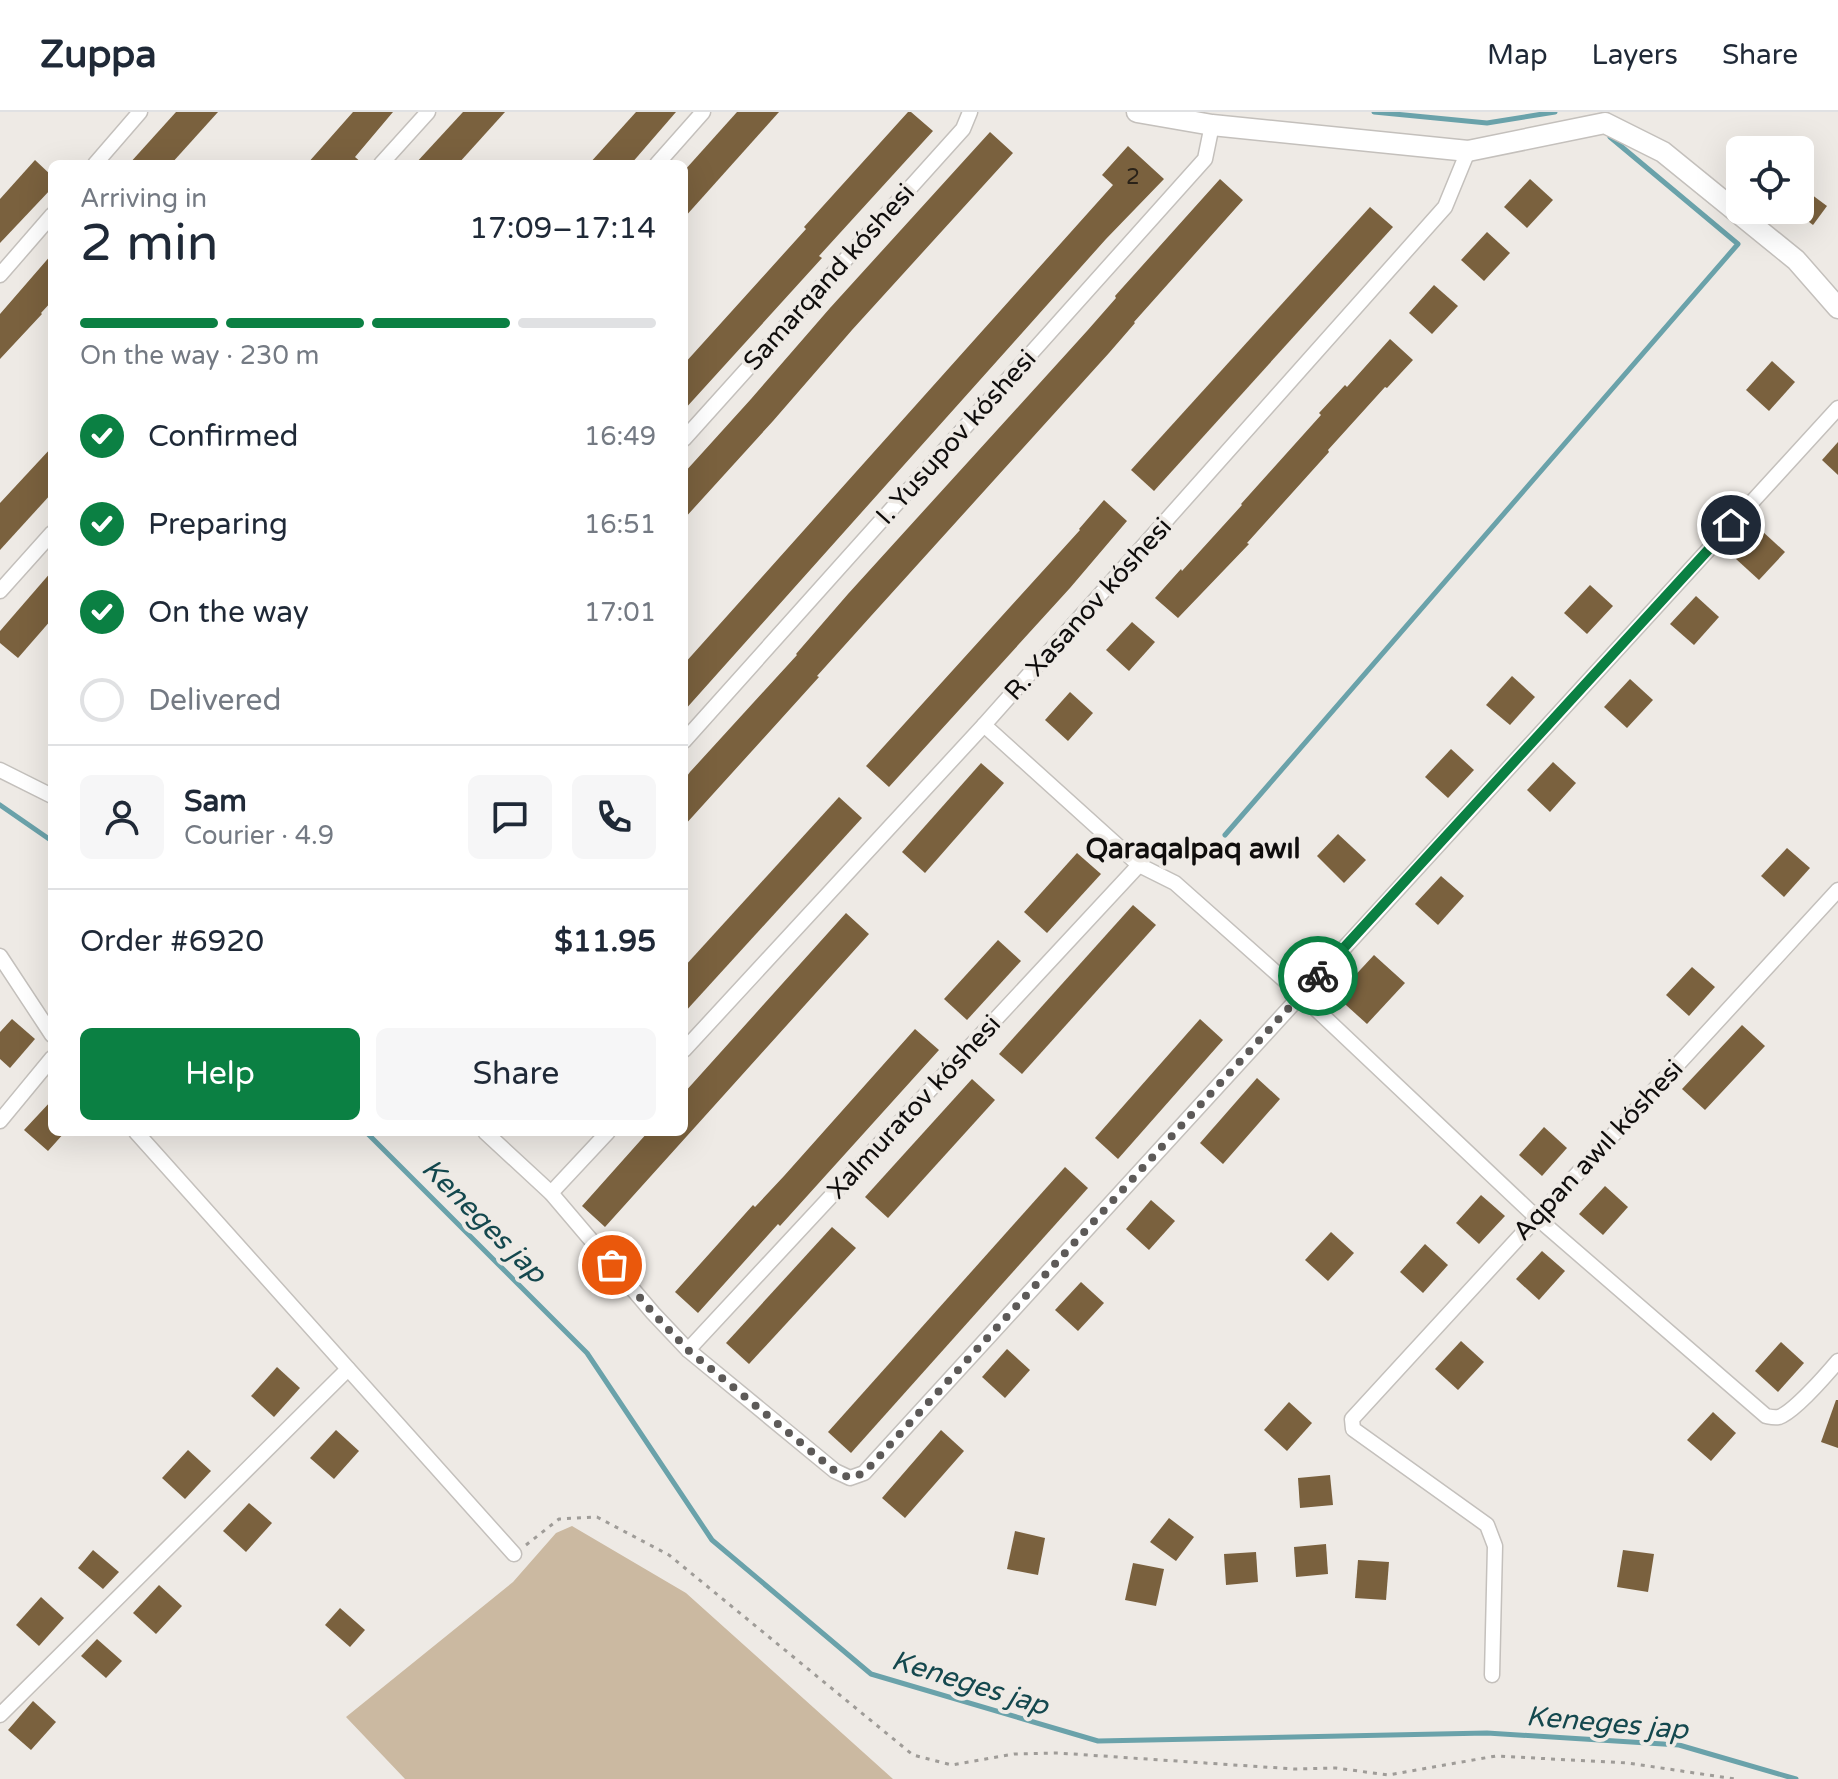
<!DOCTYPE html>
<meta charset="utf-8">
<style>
:root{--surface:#fff;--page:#f6f6f7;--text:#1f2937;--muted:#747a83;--line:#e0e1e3;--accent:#0b8043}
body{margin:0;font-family:"Varela Round",sans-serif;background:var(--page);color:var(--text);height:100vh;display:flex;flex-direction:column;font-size:30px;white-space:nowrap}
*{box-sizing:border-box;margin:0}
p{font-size:26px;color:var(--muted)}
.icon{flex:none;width:44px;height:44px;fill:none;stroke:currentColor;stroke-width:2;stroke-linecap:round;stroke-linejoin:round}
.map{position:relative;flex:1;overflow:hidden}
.details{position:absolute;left:48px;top:48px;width:640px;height:976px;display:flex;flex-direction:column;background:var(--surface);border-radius:12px;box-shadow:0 8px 32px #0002}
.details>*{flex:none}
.tools{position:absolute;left:1726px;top:24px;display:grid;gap:16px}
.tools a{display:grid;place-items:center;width:88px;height:88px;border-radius:12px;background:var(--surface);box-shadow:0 8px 32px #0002;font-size:40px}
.pin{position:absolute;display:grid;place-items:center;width:68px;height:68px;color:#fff;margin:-34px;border:4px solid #fff;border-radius:50%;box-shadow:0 2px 8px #0007}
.courier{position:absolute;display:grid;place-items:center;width:80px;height:80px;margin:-40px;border:6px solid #0b8043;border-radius:50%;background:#fff;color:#222;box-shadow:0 2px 10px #0007}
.summary em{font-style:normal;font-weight:600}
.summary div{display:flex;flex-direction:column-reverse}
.summary{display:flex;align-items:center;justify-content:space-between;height:136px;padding:0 32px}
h1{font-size:52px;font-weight:600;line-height:60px}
.bar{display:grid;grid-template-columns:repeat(4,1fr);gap:12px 8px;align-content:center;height:96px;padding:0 32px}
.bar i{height:10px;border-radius:6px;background:var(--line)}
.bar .on{background:var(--accent)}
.bar p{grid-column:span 4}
.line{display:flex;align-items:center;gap:20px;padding:0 32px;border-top:2px solid var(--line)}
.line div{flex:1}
.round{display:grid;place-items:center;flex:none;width:84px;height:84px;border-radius:12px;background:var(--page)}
ol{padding:0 32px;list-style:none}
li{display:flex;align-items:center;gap:24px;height:88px}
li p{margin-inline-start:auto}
li .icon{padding:8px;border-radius:50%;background:var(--accent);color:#fff;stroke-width:4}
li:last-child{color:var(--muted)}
li i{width:44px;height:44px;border:4px solid var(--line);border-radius:50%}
.cta{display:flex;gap:16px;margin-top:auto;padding:16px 32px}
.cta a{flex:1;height:92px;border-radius:12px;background:var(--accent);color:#fff;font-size:32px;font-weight:600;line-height:92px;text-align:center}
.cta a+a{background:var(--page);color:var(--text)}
header{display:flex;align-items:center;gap:48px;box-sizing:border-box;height:112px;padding:0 40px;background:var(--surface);border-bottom:2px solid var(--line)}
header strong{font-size:38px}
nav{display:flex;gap:44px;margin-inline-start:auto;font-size:28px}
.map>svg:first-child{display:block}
.green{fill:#cbb9a1}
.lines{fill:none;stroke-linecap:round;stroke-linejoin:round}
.stream{stroke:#6aa2aa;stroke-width:5}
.building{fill:#7a613e}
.street-casing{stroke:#c4c0bc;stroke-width:17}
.secondary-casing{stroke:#c4c0bc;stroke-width:23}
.path{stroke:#9f9c98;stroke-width:3;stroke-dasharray:4 6;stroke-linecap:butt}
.street{stroke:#fff;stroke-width:14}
.secondary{stroke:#fff;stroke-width:20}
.done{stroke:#5d5a58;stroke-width:8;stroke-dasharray:0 14.4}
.route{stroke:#0b8043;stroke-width:10}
.labels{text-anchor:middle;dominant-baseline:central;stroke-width:8;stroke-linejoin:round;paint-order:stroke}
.number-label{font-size:22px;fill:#2a2218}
.street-label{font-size:26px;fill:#0f0d0c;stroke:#eeeae5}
.neighbourhood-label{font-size:28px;font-weight:bold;fill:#0f0d0c;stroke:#eeeae5}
.water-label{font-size:28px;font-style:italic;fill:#14484e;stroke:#eeeae5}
</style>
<header>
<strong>Zuppa</strong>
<nav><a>Map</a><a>Layers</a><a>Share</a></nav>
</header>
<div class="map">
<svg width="1838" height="1667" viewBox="0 0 1838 1667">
<rect width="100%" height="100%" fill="#eeeae5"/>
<!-- green -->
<polygon class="green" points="572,1414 686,1481 893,1667 405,1667 346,1605 513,1470 556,1421"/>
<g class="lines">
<!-- stream -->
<g class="stream">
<polyline points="1374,0 1487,11 1555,0"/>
<polyline points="0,693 52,729"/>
<polyline points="1225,723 1738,132 1610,25"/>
<polyline points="366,1020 587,1241 712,1428 871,1562 1098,1629 1487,1621 1679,1633 1796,1667"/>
</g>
</g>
<!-- building -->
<g class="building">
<polygon points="176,0 218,0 171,52 129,52"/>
<polygon points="353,0 393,0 355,45 363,52 307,52"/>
<polygon points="463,0 505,0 458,52 415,52"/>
<polygon points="636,0 676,0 631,52 589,52"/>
<polygon points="737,0 779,0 684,106 684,59"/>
<polygon points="908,0 911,0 933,19 819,144 822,146 684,298 684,252 806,117 804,115"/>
<polygon points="990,20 1013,41 852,218 773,309 684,407 684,361 751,287 830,196"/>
<polygon points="1128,34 1164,67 1106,127 684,599 684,552 1113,73 1102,63"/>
<polygon points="35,48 52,64 52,76 0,131 0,87"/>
<polygon points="1220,67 1243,88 1134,210 1135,211 1109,241 871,504 817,564 819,565 684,714 684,668 690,660 797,543 796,542 848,482 1087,219 1116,186 1115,184"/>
<polygon points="1530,67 1553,88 1527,116 1504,95"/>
<polygon points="1800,74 1827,94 1813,113 1800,103"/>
<polygon points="1370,95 1393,115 1154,379 1131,358"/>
<polygon points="1487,120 1510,141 1484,169 1461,148"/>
<polygon points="52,142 52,189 41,201 42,202 0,247 0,202"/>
<polygon points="1434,173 1458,194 1432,222 1409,201"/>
<polygon points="1390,227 1413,248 1387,276 1385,275 1328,338 1329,340 1247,431 1249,432 1178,506 1155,486 1181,457 1182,459 1242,393 1241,392 1321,303 1319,301 1345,273 1347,275"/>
<polygon points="1772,249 1795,270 1769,299 1746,278"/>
<polygon points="1838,330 1838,363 1822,348"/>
<polygon points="52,335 52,381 0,438 0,391"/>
<polygon points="1104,388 1127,409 1070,476 889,675 866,654 1080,418 1079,417"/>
<polygon points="1762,419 1785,440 1759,468 1736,447"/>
<polygon points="52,459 52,507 18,546 0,531 0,519"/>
<polygon points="1590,473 1613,494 1587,522 1564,501"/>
<polygon points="1696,484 1719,505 1694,533 1670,512"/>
<polygon points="1132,510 1155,530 1129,559 1106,538"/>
<polygon points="1512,564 1535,585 1510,613 1486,593"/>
<polygon points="1630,567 1653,588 1627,616 1604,595"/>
<polygon points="1070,580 1093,601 1068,629 1045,608"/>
<polygon points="1451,637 1474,658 1448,686 1425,665"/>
<polygon points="1553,650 1576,671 1550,700 1527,678"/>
<polygon points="981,651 1004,671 925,761 902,740"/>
<polygon points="839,685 862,706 684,901 684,855"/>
<polygon points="1338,722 1366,748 1344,771 1317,744"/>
<polygon points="1787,736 1810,756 1784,785 1761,764"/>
<polygon points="1077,741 1101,762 1047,821 1024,800"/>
<polygon points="1441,764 1464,784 1438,813 1415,792"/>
<polygon points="1133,793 1156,813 1022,962 999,942"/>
<polygon points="846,801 869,822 605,1115 582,1094 648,1020 684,1020 684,981"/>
<polygon points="998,828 1021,849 967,908 944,887"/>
<polygon points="1374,843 1405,871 1367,912 1336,884"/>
<polygon points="1692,855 1715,875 1689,904 1666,883"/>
<polygon points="12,907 35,927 10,956 0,947 0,920"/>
<polygon points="1200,907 1223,928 1118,1047 1095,1026"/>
<polygon points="1742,913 1765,934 1705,998 1682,977"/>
<polygon points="915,917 939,938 780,1114 778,1112 698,1201 675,1180 753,1093 755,1095 784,1064"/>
<polygon points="1257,966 1280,987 1223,1052 1200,1031"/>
<polygon points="972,967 995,988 888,1106 865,1085"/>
<polygon points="52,988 52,1020 65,1020 48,1039 24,1018"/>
<polygon points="1544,1015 1567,1036 1542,1064 1519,1043"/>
<polygon points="1065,1055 1088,1076 851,1341 828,1320"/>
<polygon points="1605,1074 1628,1095 1603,1123 1579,1102"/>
<polygon points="1481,1083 1505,1104 1479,1132 1456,1111"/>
<polygon points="1151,1088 1175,1109 1149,1138 1126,1117"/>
<polygon points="832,1115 856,1136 749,1252 726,1231"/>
<polygon points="1331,1120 1354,1141 1328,1169 1305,1148"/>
<polygon points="1425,1132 1448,1153 1423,1181 1400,1160"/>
<polygon points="1542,1139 1565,1159 1539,1188 1516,1167"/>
<polygon points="1081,1170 1104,1191 1078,1219 1055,1198"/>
<polygon points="1461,1229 1484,1250 1458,1278 1435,1257"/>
<polygon points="1781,1230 1804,1251 1778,1280 1755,1259"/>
<polygon points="1007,1237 1030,1258 1005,1286 982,1265"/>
<polygon points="277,1255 300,1276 274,1305 251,1284"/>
<polygon points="1836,1288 1838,1288 1838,1336 1821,1330"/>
<polygon points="1289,1290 1312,1311 1287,1339 1264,1318"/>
<polygon points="1713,1300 1736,1321 1711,1349 1687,1328"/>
<polygon points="336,1318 359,1339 334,1367 310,1346"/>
<polygon points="941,1318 964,1339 905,1406 882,1386"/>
<polygon points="188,1338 211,1359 185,1387 162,1366"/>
<polygon points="1330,1363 1333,1393 1300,1396 1298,1366"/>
<polygon points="249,1391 272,1411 246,1440 223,1419"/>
<polygon points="1169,1406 1194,1425 1176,1449 1150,1430"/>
<polygon points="1015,1419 1045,1426 1038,1463 1007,1457"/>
<polygon points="1326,1432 1328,1462 1296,1465 1294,1435"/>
<polygon points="93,1438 119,1460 103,1477 78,1456"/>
<polygon points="1623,1438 1654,1442 1648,1480 1617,1475"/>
<polygon points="1256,1440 1258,1470 1226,1473 1224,1442"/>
<polygon points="1358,1448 1389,1450 1386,1488 1355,1486"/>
<polygon points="1133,1451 1164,1457 1156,1494 1125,1488"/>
<polygon points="159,1473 182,1494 156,1522 133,1501"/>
<polygon points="41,1485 64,1506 39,1534 16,1513"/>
<polygon points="340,1496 365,1518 350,1535 325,1513"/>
<polygon points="97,1527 122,1549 106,1566 81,1544"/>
<polygon points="33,1589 56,1610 31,1638 8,1618"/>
</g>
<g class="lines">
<defs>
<g id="street">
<polyline points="95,52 140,0"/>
<polyline points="381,52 428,0"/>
<polyline points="657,52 703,0"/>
<polyline points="0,163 52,103"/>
<polyline points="684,327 963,17 970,0"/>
<polyline points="0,479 52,421"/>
<path d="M984 613 1139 753 1175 771 1301 883 1536 1105 1766 1304C1771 1305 1774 1306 1779 1305 1794 1300 1827 1262 1838 1249"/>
<polyline points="684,629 1205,47 1212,13"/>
<polyline points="0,658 52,684"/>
<polyline points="0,844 52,923"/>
<polyline points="684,938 984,613 1445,95 1468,39"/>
<polyline points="0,1009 52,946"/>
<polyline points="136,1020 514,1442"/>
<polyline points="485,1020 551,1081 653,1201 688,1238 835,1359 850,1366 864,1361 1838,296"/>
<polyline points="551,1081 608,1020"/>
<polyline points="688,1238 1139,753"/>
<polyline points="1492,1563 1495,1434 1487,1413 1353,1317 1352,1307 1838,778"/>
<polyline points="0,1603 348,1257"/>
</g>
<polyline id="secondary" points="1137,0 1212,13 1468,39 1605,11 1663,40 1796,148 1838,196"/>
</defs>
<!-- street casing -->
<use href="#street" class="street-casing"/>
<!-- secondary casing -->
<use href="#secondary" class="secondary-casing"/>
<!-- path -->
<polyline class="path" points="526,1433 559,1407 597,1405 669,1443 913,1643 952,1653 1014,1642 1058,1641 1294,1657 1336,1656 1388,1663 1496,1644 1628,1651 1735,1667"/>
<!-- street -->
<use href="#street" class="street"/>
<!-- secondary -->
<use href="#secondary" class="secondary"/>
</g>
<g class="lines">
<!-- done -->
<polyline class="done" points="612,1153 653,1201 688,1238 835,1359 850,1366 864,1361 1318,864"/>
<!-- route -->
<polyline class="route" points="1318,864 1731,413"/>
</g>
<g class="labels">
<!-- number labels -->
<g class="number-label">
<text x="1133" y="65">2</text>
</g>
<!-- street labels -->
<g class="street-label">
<text transform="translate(829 165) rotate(-48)">Samarqand kóshesi</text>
<text transform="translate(956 325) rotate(-48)">I. Yusupov kóshesi</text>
<text transform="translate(1088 497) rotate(-48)">R. Xasanov kóshesi</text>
<text transform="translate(914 995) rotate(-47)">Xalmuratov kóshesi</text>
<text transform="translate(1598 1038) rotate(-47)">Aqpan awıl kóshesi</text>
</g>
<!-- neighbourhood labels -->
<g class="neighbourhood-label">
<text x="1193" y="737">Qaraqalpaq awıl</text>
</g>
<!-- water labels -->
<g class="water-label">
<text transform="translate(484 1109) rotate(45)">Keneges jap</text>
<text transform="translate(970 1571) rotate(17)">Keneges jap</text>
<text transform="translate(1607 1611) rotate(5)">Keneges jap</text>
</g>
</g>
</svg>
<div class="tools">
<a><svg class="icon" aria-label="locate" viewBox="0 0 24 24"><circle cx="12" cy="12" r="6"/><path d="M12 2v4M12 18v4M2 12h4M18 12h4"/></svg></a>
</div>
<div class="pin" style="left:612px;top:1153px;background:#ea580c"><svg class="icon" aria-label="bag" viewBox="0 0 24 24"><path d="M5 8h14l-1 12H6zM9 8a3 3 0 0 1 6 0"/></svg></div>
<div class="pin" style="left:1731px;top:413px;background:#1f2937"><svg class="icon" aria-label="home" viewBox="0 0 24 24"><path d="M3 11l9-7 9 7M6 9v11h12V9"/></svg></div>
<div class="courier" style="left:1318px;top:864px"><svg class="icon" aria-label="bike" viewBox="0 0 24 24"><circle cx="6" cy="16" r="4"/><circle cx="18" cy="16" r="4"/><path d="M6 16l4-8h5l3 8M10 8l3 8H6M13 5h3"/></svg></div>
<section class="details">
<div class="summary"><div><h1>2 min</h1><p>Arriving in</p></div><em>17:09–17:14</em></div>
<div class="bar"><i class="on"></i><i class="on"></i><i class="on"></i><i></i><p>On the way · 230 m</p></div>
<ol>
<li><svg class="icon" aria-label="check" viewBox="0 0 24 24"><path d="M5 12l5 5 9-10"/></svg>Confirmed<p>16:49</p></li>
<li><svg class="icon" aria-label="check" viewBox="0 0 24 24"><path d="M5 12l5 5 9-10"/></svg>Preparing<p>16:51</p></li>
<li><svg class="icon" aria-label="check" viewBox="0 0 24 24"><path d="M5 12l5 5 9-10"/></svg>On the way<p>17:01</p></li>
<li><i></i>Delivered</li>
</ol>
<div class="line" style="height:144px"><a class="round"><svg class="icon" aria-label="person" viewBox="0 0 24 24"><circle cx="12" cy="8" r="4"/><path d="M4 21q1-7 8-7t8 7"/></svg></a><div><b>Sam</b><p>Courier · 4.9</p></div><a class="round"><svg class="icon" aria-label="chat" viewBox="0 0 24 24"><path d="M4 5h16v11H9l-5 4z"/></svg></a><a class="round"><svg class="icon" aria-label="phone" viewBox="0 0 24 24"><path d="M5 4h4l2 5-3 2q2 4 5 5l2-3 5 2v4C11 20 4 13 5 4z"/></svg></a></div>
<div class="line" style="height:104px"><div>Order #6920</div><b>$11.95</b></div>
<div class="cta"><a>Help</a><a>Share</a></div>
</section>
</div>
